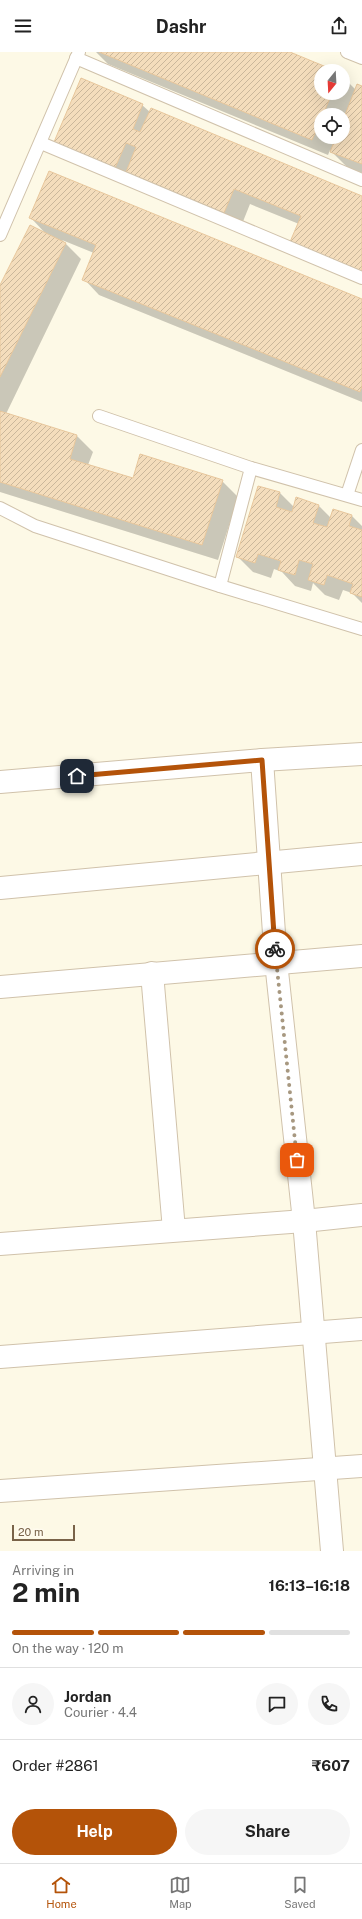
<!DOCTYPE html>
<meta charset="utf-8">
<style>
:root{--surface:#fff;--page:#f6f6f6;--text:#222;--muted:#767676;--line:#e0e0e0;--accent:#b45309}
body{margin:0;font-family:"Public Sans",sans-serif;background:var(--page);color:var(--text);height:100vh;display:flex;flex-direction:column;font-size:15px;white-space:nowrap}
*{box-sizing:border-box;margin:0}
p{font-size:13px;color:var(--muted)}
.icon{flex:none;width:22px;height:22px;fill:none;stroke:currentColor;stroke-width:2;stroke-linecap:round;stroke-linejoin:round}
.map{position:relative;height:1499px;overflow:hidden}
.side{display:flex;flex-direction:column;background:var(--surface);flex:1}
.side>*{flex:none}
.needle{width:26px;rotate:198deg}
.tools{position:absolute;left:314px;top:12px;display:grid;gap:8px}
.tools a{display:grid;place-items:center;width:36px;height:36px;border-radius:50%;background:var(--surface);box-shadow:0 4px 16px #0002;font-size:20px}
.scale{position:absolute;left:12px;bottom:10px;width:63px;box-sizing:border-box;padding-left:4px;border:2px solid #796349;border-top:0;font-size:11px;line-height:14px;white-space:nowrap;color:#796349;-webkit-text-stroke:3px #fffbee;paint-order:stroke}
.pin{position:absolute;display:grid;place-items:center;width:34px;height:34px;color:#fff;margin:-17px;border-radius:8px;box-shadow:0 2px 6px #0006}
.courier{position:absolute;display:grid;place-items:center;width:40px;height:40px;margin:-20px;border:3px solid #b45309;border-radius:50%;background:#fff;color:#222;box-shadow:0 1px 5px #0007}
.head em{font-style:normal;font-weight:700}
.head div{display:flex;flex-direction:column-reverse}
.head{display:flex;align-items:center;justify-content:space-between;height:68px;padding:0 12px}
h1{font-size:26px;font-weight:700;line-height:30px}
.bar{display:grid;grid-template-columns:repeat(4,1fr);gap:6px 4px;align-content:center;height:48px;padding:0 12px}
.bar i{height:5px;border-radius:3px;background:var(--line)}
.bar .current{background:var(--accent)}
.bar p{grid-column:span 4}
.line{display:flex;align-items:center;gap:10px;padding:0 12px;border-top:1px solid var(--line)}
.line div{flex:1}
.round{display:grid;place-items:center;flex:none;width:42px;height:42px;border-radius:21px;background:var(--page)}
.action{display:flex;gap:8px;margin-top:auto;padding:8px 12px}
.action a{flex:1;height:46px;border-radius:24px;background:var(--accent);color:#fff;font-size:16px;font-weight:700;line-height:46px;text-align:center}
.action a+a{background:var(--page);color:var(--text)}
header{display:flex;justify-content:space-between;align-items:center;height:52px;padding:0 12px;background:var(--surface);font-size:18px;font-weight:700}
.tabs{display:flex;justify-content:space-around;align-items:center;height:56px;border-top:1px solid var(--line);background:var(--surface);font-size:11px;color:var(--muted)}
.tabs a{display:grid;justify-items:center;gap:2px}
.tabs .current{color:var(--accent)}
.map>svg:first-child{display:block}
.shadow{fill:#0003;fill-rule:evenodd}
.building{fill:url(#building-hatch);stroke:#e8c79c}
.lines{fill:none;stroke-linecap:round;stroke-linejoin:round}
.lane-casing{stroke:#d0c2ab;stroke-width:14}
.street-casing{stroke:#d0c2ab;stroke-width:24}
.lane{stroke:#fff;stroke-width:12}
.street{stroke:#fff;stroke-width:22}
.done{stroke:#a79880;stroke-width:4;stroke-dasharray:0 7.2}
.route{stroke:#b45309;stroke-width:5}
</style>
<header><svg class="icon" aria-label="menu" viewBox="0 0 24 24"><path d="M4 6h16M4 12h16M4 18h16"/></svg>Dashr<svg class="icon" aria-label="share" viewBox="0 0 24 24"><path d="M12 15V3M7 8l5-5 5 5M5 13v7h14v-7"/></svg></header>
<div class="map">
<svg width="362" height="1499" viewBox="0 0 362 1499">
<defs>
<pattern id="building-hatch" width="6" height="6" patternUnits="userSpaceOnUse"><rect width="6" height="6" fill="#f4ddbc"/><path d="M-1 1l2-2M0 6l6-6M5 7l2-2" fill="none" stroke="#cab79b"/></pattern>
</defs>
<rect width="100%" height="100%" fill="#fdf9e6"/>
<!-- shadow -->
<g class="shadow">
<path d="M96 0H288L333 19H321V41H343V25L356 38 362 35V121L347 115 330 98 328 103 108 12ZM321 63H343V85H321Z"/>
<polygon points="142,53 150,60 362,145 362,228 307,205 299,172 250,152 240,177 71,106"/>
<polygon points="31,166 362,248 362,350 99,243 84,227 94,201 62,188 81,207 6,362 77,384 93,400 88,413 133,427 222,429 238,445 218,508 0,440 0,235 46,182"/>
<polygon points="259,435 280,441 294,455 319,454 331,466 333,459 352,464 362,474 362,551 352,541 343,538 339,548 325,543 313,531 311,539 295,534 282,520 274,517 271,526 253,520 237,504"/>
</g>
<!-- building -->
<g class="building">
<polygon points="99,0 290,0 336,19 321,19 321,41 332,41 323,63 321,63 321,68 312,88"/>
<polygon points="81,26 143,52 133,77 140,80 151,56 362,144 362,219 290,190 301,164 234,137 224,161 126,120 136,95 126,91 115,116 54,90"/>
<polygon points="357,32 362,34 362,112 330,100 336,85 343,85 343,68"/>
<polygon points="49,119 362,247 362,334 360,340 82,228 96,193 29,166"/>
<polygon points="30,173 66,191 0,325 0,233"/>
<polygon points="0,359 77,383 70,407 133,426 140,402 223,428 202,493 0,430"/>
<polygon points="258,434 280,440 276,455 292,460 296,445 319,453 313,471 327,475 333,457 352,463 349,474 362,478 362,545 350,541 353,532 327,523 324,533 308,528 313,512 299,508 295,523 278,518 281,509 258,502 255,511 236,505"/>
</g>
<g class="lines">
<defs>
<g id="lane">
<polyline points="347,0 362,6"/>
<polyline points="76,6 362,128"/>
<polyline points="41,91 362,226"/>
<polyline points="0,183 79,0"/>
<polyline points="99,364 251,416 362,448"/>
<polyline points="347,443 362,398"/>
<polyline points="0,456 35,474 220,534 362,577"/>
<polyline points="220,534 251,416"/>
</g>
<g id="street">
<polyline points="262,708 276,910 304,1169 332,1499"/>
<polyline points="0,730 262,708 362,702"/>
<polyline points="0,836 362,802"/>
<polyline points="152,921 174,1178"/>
<polyline points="0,935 362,904"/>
<polyline points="0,1192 304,1169 362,1163"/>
<polyline points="0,1305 362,1277"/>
<polyline points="0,1439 362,1414"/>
</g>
</defs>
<!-- lane casing -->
<use href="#lane" class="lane-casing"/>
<!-- street casing -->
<use href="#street" class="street-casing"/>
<!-- lane -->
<use href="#lane" class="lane"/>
<!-- street -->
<use href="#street" class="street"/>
</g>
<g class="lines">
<!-- done -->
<polyline class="done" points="275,897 297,1108"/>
<!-- route -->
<polyline class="route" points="77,724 262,708 275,897"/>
</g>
</svg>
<div class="tools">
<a><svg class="needle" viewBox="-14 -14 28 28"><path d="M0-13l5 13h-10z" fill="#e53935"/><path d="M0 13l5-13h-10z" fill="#767676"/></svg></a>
<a><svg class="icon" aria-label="locate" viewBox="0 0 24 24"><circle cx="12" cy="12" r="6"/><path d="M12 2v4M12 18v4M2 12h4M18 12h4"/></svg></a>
</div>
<div class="scale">20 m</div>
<div class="pin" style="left:297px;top:1108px;background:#ea580c"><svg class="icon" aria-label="bag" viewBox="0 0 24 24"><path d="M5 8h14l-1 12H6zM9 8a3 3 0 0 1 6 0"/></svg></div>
<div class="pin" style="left:77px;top:724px;background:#1f2937"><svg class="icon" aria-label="home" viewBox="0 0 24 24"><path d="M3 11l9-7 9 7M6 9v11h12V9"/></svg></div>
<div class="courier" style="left:275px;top:897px"><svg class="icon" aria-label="bike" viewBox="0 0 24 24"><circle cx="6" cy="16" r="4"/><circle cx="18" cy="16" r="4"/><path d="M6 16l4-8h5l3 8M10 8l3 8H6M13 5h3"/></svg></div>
</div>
<section class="side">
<div class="head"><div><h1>2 min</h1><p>Arriving in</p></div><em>16:13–16:18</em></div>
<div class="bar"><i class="current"></i><i class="current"></i><i class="current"></i><i></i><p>On the way · 120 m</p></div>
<div class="line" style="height:72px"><a class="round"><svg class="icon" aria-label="person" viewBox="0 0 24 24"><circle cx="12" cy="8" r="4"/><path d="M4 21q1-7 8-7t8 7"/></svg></a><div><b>Jordan</b><p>Courier · 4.4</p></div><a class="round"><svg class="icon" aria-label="chat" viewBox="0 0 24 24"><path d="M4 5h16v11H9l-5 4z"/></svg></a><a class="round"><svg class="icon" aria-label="phone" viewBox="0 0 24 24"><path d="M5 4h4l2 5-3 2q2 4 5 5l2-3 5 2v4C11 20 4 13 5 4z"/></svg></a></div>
<div class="line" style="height:52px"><div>Order #2861</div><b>₹607</b></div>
<div class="action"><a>Help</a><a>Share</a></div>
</section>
<nav class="tabs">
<a class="current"><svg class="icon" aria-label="home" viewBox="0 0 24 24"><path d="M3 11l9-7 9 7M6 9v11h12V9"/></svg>Home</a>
<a><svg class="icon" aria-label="map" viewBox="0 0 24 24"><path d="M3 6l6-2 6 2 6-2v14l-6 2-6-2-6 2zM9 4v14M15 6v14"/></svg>Map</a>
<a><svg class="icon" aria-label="saved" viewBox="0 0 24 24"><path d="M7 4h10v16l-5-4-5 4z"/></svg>Saved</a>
</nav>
